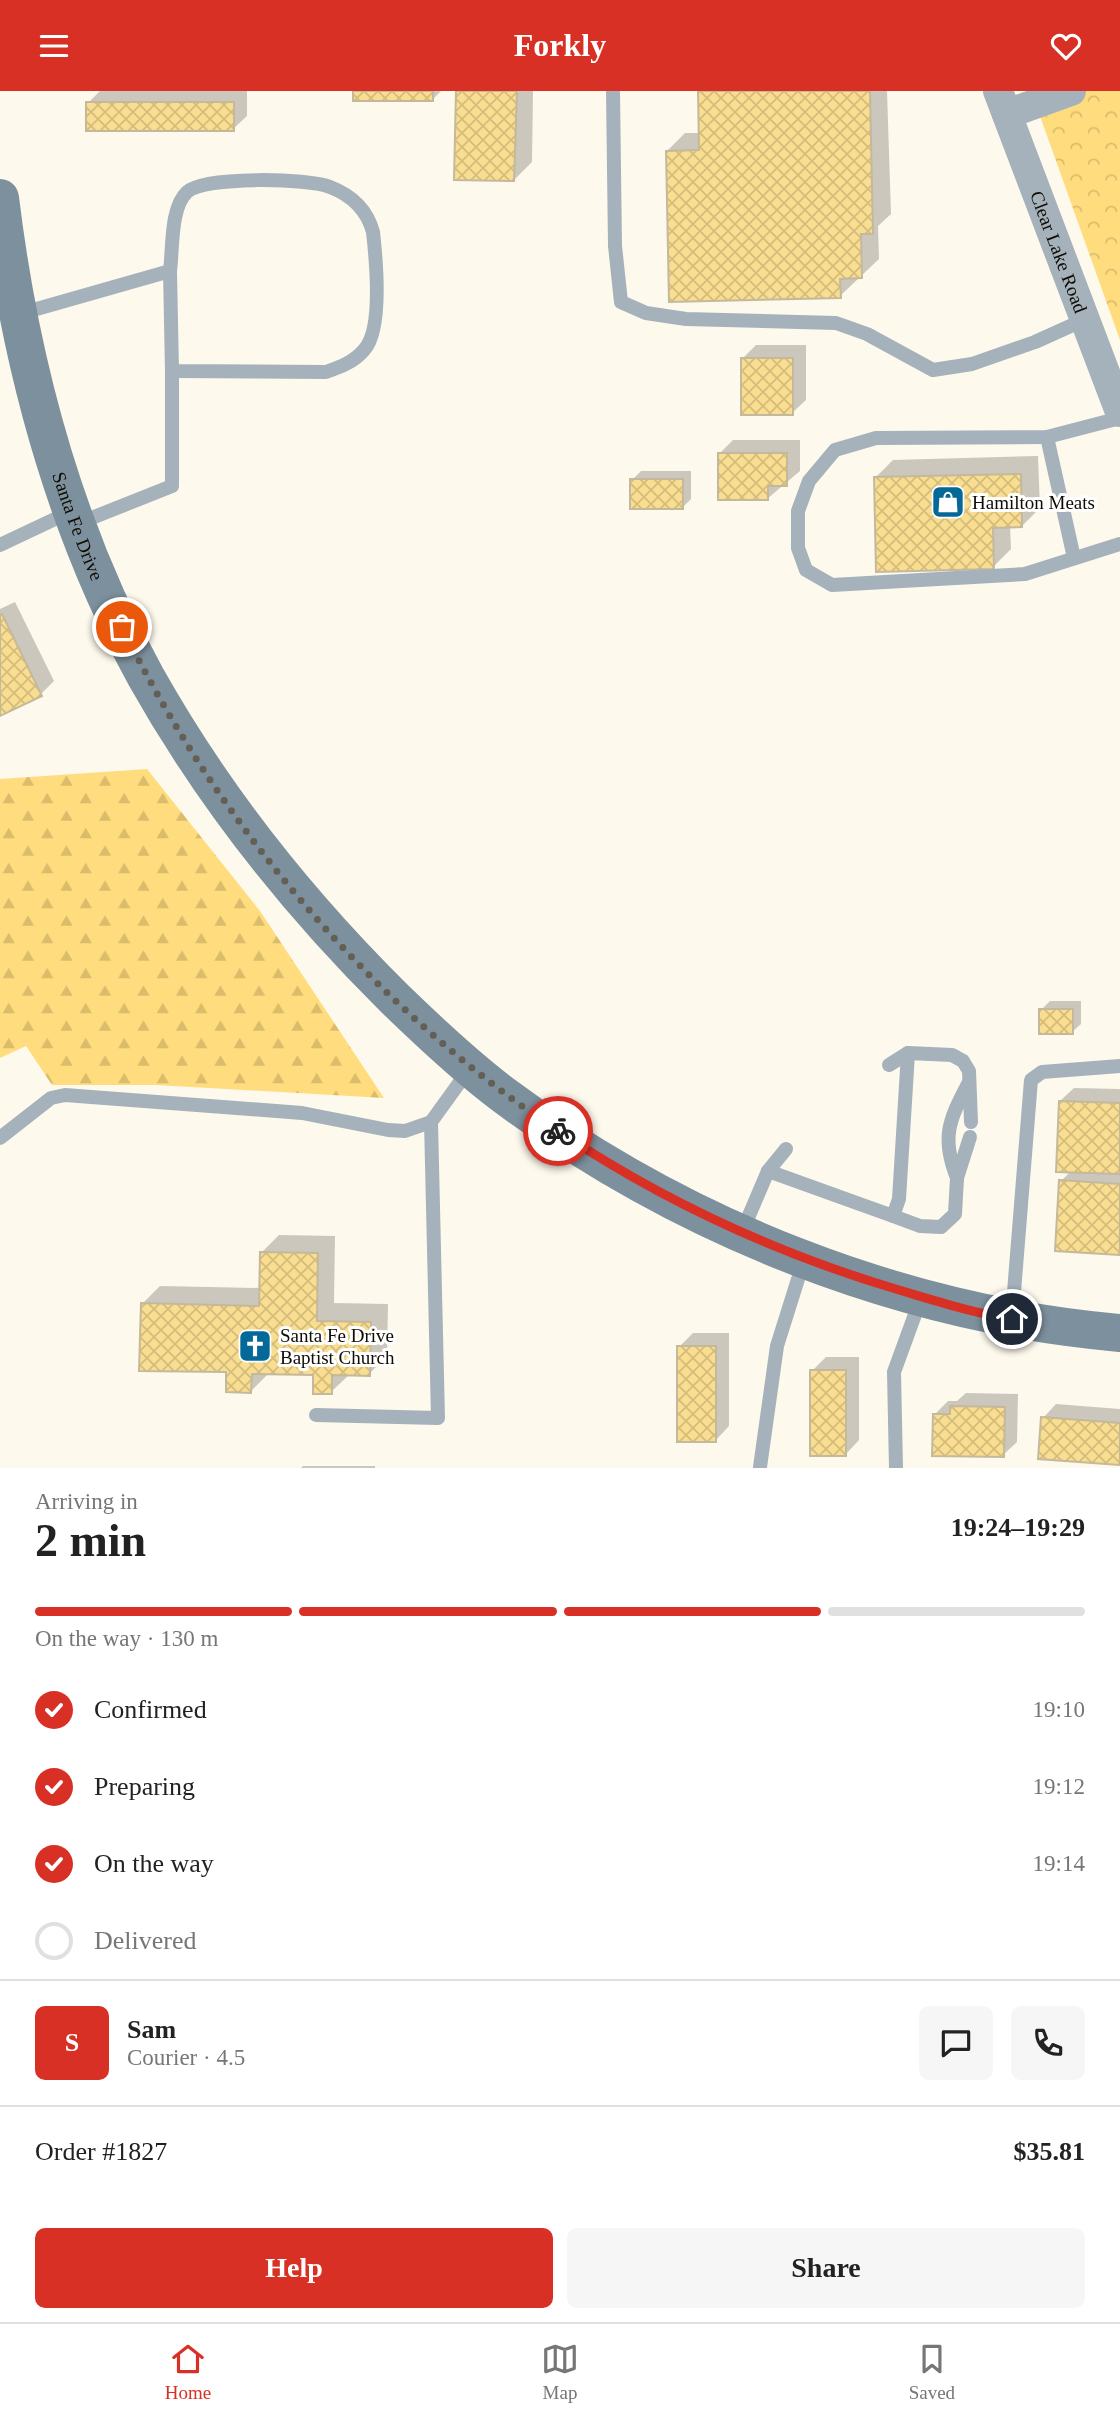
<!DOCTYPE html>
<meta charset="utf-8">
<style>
:root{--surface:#fff;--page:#f6f6f6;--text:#222;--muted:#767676;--line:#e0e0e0;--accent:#d93025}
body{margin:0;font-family:"Times New Roman",serif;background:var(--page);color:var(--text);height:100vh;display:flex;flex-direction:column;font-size:26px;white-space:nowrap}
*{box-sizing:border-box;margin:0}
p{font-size:23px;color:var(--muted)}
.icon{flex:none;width:38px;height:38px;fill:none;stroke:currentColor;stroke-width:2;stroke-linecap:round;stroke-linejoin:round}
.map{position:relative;height:1377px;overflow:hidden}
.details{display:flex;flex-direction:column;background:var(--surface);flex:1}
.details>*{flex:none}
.pin{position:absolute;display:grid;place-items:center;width:60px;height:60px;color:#fff;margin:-30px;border:4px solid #fff;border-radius:50%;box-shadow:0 2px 7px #0007}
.courier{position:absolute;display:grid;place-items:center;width:70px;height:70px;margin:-35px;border:5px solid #d93025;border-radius:50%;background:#fff;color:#222;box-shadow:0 2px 9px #0007}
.headline em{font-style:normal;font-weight:800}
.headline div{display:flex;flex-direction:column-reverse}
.headline{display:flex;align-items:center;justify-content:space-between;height:119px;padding:0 35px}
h1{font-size:46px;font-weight:800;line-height:52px}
.bar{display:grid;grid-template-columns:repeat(4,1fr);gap:10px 7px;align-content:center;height:84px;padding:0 35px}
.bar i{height:9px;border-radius:5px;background:var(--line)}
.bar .on{background:var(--accent)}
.bar p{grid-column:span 4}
.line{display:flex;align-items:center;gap:18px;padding:0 35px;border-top:2px solid var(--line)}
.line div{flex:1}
.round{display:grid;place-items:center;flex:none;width:74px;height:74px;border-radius:10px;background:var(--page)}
ol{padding:0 35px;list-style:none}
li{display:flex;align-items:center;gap:21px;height:77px}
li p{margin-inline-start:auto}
li .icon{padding:7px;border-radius:50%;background:var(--accent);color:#fff;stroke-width:4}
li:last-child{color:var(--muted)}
li i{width:38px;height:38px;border:4px solid var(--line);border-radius:50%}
.cta{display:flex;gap:14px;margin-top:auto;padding:14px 35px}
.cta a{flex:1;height:80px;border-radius:10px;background:var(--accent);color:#fff;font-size:28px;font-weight:800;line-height:80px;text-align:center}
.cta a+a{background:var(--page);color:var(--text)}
header{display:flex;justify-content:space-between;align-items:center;height:91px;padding:0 35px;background:var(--accent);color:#fff;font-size:32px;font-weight:800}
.tab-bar{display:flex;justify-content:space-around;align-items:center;height:98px;border-top:2px solid var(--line);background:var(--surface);font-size:19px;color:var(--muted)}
.tab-bar a{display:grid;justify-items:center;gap:4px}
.tab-bar .on{color:var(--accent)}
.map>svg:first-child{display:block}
.forest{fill:url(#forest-firs)}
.park{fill:url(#park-crowns)}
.shadow{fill:#0003}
.building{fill:url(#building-cross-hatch);stroke:#c5b99b;stroke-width:2}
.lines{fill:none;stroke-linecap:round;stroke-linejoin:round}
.service{stroke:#a5b2bb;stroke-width:14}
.minor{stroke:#a5b2bb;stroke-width:30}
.secondary{stroke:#7d909d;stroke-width:38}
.done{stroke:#635f55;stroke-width:7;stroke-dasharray:0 12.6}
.route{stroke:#d93025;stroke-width:9}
.labels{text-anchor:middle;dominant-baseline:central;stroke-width:6;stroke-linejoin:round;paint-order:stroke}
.street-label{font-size:19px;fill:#100c03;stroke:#fff}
.poi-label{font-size:19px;fill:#100c03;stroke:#fff;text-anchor:start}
</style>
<header><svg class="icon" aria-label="menu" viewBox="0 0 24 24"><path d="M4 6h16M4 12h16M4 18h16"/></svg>Forkly<svg class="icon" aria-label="heart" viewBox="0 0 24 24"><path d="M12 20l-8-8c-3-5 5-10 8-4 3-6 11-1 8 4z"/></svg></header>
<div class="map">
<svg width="1120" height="1377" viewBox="0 0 1120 1377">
<defs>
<pattern id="forest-firs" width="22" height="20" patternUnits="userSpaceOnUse" patternTransform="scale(1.75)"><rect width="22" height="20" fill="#ffdd7e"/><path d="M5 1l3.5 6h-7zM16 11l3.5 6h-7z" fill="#dabc6b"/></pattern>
<pattern id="park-crowns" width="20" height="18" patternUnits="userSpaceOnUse" patternTransform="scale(1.75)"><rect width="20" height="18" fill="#ffdd7e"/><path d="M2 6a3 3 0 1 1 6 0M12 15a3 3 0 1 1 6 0" fill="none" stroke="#dabc6b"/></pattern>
<pattern id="building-cross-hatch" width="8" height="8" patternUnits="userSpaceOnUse" patternTransform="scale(1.75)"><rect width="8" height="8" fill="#f9dd90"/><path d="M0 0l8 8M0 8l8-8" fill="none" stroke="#d4bc7b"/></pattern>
</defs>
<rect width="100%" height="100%" fill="#fef9ed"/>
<!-- forest -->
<polygon class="forest" points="147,678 260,820 384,1007 156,994 52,994 26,955 0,967 0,688"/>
<!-- park -->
<polygon class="park" points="1031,0 1120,0 1120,249"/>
<!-- shadow -->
<g class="shadow">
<polygon points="100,0 247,0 247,25 233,38 88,12"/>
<polygon points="355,0 441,0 433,8"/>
<polygon points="458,0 533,0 532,71 514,89"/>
<polygon points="699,0 887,0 891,123 878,135 879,168 840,205 667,60 685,42 700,42"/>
<polygon points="756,254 806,254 806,309 792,322 742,268"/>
<polygon points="733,349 800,349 800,380 767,408 719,363"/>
<polygon points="1038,365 1040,417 1022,435 1010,435 1011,458 993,476 875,387 893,369"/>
<polygon points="641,380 691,380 691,408 682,417 632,389"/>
<polygon points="15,511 54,590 41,603 0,623 0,518"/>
<polygon points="1050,910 1081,910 1081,933 1072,941 1041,919"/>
<polygon points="1074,997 1120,998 1120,1162 1061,1090 1071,1080 1060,1010"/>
<polygon points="279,1144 335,1145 334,1212 388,1213 387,1265 369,1283 350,1283 331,1301 315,1282 269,1282 251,1300 142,1213 160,1195 261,1197 261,1162"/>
<polygon points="693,1242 729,1242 729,1335 716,1349 679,1256"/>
<polygon points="826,1266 859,1266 859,1349 846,1363 812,1280"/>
<polygon points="966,1302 1018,1303 1017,1351 1003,1364 934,1324 948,1310 957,1310"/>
<polygon points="1056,1313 1120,1318 1120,1373 1043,1327"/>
<polygon points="303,1375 375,1375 375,1377 301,1377"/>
</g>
<!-- building -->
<g class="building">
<rect x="353" y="0" width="80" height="10"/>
<polygon points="456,0 517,0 514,90 454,89"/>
<polygon points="698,0 870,0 873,143 861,143 862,187 840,188 841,207 669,211 666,60 699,59"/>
<rect x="86" y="11" width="148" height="29"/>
<rect x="741" y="267" width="52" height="57"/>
<polygon points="718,362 787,362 787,395 768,395 768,409 718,409"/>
<polygon points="1021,383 1022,436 993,437 994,478 876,481 874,386"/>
<rect x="630" y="388" width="53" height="30"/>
<polygon points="2,523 42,605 0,625 0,524"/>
<rect x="1039" y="918" width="34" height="25"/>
<polygon points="1059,1010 1120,1012 1120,1083 1056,1081"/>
<polygon points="1059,1089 1120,1093 1120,1164 1055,1160"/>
<polygon points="260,1161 318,1162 317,1230 371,1231 370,1285 332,1284 332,1303 313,1303 313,1284 252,1283 251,1302 226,1301 226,1281 139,1280 141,1212 259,1215"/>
<rect x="677" y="1255" width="39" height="96"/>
<rect x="810" y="1279" width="36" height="86"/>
<polygon points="950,1315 1005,1316 1004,1366 932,1365 933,1323 950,1323"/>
<polygon points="1041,1326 1120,1332 1120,1374 1038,1368"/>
</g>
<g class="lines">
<!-- service -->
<g class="service">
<polyline points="613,0 615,155 621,211 646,222 686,228 836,232 867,243 933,279 972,273 1035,251 1086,228"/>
<path d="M19 223 170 180C173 158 170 117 187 101 204 85 309 87 330 96 351 104 367 119 373 141 376 168 383 239 364 259 354 271 340 276 326 281L172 280 170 180"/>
<polyline points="1120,327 1047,346 876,347 835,359 809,390 798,420 798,457 806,479 832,494 1025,483 1120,453"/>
<polyline points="1047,346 1074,467"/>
<polyline points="79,432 172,395 172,280"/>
<polyline points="0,454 72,420"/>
<polyline points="889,974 908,962 952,964 963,970 969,980 971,1031"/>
<polyline points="0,1047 51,1007 65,1004 302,1022 388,1039 405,1040 431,1031"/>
<polyline points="768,1080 786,1058"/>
<path d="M957 1087C941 1047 949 1029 968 993"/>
<polyline points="893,1125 920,1135 941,1136 955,1123 957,1087 970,1046"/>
<polyline points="742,1141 768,1080 893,1125 899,1108 908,962"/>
<polyline points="1012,1226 1031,989 1042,981 1120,975"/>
<polyline points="316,1324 438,1327 431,1031 470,977"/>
<polyline points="760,1376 777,1255 804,1169"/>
<polyline points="896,1377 894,1281 921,1207"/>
</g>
<!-- minor -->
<g class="minor">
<path id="s1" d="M998 0 1120 321"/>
<polyline points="1007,23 1071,0"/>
</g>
<!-- secondary -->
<path class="secondary" id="s2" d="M0 107C20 272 65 439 146 586 214 707 296 810 394 907 429 941 466 976 505 1005 682 1136 900 1223 1120 1242"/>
</g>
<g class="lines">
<!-- done -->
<path class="done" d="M122 536C220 736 372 916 558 1040"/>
<!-- route -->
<path class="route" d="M558 1040C663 1110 778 1163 899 1199 936 1210 973 1222 1012 1228"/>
</g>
<!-- icons -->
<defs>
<symbol id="shop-square" viewBox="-11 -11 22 22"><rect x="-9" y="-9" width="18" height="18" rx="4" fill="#056997" stroke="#fff"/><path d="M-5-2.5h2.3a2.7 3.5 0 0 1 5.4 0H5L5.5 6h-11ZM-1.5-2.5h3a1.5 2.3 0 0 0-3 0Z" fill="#fff"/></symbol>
<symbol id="church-square" viewBox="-11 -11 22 22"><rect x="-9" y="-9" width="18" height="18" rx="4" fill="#056997" stroke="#fff"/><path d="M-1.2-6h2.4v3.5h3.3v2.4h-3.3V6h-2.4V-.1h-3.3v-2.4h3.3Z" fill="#fff"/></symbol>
</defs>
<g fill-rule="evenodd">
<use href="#shop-square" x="929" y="392" width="38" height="38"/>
<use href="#church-square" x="236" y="1236" width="38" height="38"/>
</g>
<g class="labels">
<!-- street labels -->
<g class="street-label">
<text stroke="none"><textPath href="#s1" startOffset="172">Clear Lake Road</textPath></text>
<text stroke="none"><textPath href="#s2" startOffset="338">Santa Fe Drive</textPath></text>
</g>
<!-- poi labels -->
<g class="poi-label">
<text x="972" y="411">Hamilton Meats</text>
<text x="280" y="1244">Santa Fe Drive<tspan x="280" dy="22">Baptist Church</tspan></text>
</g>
</g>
</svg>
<div class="pin" style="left:122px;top:536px;background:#ea580c"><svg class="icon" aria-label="bag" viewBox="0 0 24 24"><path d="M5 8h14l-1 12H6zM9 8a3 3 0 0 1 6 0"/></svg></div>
<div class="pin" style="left:1012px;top:1228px;background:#1f2937"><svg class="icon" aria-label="home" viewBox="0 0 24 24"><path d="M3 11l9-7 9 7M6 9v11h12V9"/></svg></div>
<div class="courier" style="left:558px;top:1040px"><svg class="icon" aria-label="bike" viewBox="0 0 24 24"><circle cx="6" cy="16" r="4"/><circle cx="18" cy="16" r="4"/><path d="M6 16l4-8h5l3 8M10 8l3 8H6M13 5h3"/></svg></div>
</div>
<section class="details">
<div class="headline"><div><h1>2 min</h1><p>Arriving in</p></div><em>19:24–19:29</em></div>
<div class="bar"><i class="on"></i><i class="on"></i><i class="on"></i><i></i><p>On the way · 130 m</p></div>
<ol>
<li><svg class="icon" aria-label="check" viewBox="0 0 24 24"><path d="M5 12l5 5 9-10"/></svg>Confirmed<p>19:10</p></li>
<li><svg class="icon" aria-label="check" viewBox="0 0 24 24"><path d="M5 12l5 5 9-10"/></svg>Preparing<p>19:12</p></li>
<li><svg class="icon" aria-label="check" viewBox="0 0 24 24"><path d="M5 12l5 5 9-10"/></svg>On the way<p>19:14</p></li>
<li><i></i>Delivered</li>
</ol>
<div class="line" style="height:126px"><b class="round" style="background:var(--accent);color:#fff">S</b><div><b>Sam</b><p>Courier · 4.5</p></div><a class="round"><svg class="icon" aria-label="chat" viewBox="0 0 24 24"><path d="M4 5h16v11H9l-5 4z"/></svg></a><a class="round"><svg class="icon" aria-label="phone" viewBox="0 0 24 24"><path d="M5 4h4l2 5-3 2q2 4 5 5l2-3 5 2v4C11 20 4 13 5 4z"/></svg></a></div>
<div class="line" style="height:91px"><div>Order #1827</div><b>$35.81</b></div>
<div class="cta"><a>Help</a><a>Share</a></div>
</section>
<nav class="tab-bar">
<a class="on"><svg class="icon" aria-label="home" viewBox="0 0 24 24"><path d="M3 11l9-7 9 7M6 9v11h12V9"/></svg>Home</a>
<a><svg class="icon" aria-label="map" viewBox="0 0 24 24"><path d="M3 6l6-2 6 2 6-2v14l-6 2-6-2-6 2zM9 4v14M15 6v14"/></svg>Map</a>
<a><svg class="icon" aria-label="saved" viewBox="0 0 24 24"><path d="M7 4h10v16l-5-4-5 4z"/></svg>Saved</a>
</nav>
